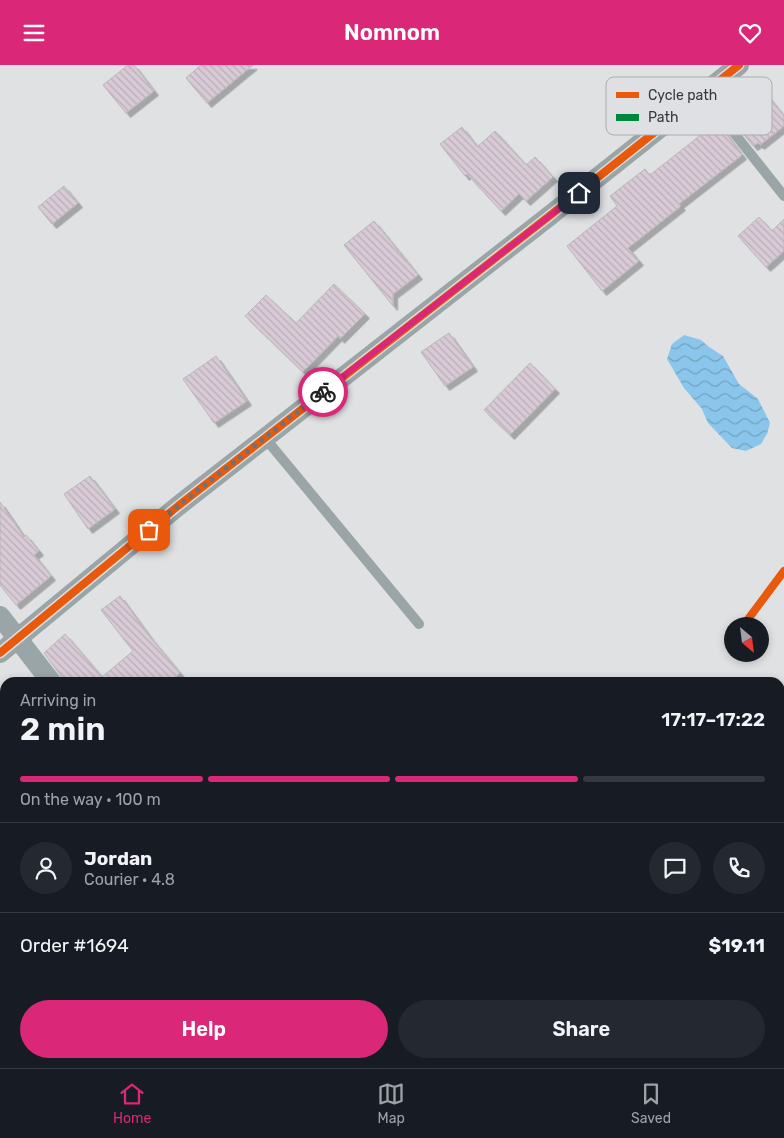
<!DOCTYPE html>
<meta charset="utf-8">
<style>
:root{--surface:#171b24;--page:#242831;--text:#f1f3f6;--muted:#9ea1a6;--line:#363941;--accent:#db2777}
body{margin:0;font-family:Rubik,sans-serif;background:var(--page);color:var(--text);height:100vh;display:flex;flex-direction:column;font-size:19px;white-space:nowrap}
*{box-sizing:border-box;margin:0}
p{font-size:16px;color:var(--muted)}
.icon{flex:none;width:28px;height:28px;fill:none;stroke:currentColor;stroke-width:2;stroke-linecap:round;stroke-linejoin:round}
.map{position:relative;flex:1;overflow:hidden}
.drawer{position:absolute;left:0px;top:612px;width:785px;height:391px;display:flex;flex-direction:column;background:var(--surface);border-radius:15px 15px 0 0;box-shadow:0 2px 8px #0003}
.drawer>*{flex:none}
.needle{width:32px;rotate:152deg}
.controls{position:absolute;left:724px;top:552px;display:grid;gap:10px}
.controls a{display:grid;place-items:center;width:45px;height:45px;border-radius:50%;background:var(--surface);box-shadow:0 2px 8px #0003;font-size:25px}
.pin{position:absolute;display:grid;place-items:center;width:42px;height:42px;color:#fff;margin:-21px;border-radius:10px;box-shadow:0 2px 8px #0006}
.courier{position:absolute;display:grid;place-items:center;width:50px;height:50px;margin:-25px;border:4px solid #db2777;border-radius:50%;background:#fff;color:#222;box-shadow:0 1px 6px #0007}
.headline em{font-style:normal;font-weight:600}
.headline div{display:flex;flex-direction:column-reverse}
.headline{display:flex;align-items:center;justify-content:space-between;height:85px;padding:0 20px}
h1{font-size:32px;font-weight:600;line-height:38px}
.bar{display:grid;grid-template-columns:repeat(4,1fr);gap:8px 5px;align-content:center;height:60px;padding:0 20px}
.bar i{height:6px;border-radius:4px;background:var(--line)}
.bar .selected{background:var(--accent)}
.bar p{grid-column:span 4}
.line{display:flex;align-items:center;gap:12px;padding:0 20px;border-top:1px solid var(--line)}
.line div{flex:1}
.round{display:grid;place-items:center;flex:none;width:52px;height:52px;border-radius:26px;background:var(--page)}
.primary-button{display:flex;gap:10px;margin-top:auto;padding:10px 20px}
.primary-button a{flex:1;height:58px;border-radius:30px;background:var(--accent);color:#fff;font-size:20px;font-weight:600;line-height:58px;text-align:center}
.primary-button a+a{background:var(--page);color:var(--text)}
header{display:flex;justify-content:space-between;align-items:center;height:65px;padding:0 20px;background:var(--accent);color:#fff;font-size:22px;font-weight:600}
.dock{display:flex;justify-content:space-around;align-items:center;height:70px;border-top:1px solid var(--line);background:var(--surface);font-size:14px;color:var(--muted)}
.dock a{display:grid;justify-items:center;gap:2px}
.dock .selected{color:var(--accent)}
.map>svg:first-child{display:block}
.water{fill:url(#water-waves)}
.building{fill:url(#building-back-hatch);stroke:#b8b8b9;filter:url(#shadow)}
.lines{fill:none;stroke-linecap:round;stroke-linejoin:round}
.service{stroke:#99a5a7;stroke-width:10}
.minor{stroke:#99a5a7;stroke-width:20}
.quiet{stroke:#00873e;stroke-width:6;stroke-dasharray:12 6;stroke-linecap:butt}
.cycleway-casing{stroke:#dfe0e4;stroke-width:11}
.cycleway{stroke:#e8590c;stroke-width:8}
.done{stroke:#727274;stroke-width:5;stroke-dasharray:0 9}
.route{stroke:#db2777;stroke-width:6}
.key{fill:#dfe0e4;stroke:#acadb0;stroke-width:1}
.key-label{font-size:14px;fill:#363738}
</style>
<header><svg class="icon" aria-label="menu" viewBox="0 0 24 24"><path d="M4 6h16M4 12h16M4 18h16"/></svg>Nomnom<svg class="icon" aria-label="heart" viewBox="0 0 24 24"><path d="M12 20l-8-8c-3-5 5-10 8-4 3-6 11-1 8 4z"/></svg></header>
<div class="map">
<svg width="784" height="1003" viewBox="0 0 784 1003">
<defs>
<pattern id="water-waves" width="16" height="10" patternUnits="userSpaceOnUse" patternTransform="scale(1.25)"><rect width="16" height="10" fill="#8ac6eb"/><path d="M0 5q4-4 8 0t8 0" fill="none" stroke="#72a2bf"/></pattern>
<pattern id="building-back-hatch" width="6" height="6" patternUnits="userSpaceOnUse" patternTransform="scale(1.25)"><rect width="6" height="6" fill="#d8cad6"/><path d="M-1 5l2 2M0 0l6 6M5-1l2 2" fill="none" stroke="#baaeb8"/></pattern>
<filter id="shadow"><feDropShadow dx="4.5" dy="4.5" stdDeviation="0" flood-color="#0004"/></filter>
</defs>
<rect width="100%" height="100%" fill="#e0e1e3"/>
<!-- water -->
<g class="water">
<polygon points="684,270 701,275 709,282 723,291 739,319 758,334 770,358 767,369 761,379 746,386 732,383 708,358 702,344 684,323 667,294 672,279"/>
<polygon points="784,646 784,792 780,797 780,651"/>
<polygon points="525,999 634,999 630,1003 522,1003"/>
</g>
<!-- building -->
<g class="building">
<polygon points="128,0 134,0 154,26 126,48 103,20"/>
<polygon points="201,0 253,0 207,38 186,13"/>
<polygon points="758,19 784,51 784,61 760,80 758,78 753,81 727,49 732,45 730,42"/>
<polygon points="717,57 742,90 679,139 681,141 628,183 639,196 602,226 567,181 617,141 610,131 645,104 650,110"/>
<polygon points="462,62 477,82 495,66 526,100 535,92 553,112 526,136 519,129 501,146 467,109 465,111 440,79"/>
<polygon points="64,121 78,138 52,159 38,142"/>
<polygon points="759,152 772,166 784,154 784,186 766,202 738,171"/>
<polygon points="374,156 418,210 393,229 393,241 344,180"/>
<polygon points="334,219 365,249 340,274 338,271 303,307 245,251 266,230 296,258"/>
<polygon points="449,268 473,302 445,321 421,287"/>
<polygon points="216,291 247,336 214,358 183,314"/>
<polygon points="530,298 555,324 510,370 484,345"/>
<polygon points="90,411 115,444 88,464 64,429"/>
<polygon points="0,437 24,472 26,470 39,486 34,490 51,511 16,540 0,520"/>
<polygon points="120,531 150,572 180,608 168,618 64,618 61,611 44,588 65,569 102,612 133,586 101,545"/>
</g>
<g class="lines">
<!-- service -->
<g class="service">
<polyline points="703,29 784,131"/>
<polyline points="265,373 419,559"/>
</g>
<!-- minor -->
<g class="minor">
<polyline points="0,551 52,618"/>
<polyline points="0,588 178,441 548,152 739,0"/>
<polyline points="0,994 5,990"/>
</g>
<!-- quiet -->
<g class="quiet">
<polyline points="780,928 784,923"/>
<polyline points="343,999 346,1003"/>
<polyline points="726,1003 729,999"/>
</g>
<defs>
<g id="cycleway">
<polyline points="743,561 784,506"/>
<polyline points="0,588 178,441 548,152 739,0"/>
</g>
</defs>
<!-- cycleway casing -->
<use href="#cycleway" class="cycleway-casing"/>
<!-- cycleway -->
<use href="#cycleway" class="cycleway"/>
</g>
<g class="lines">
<!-- done -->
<polyline class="done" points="149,465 178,441 323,327"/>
<!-- route -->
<polyline class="route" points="323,327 579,128"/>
</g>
<!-- legend -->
<rect x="606" y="12" width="166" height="58" rx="8" class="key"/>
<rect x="616" y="27" width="23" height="6" fill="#e8590c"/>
<rect x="616" y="49" width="23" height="7" fill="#00873e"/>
<g class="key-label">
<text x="648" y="35">Cycle path</text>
<text x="648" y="57">Path</text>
</g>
</svg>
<div class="controls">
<a><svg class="needle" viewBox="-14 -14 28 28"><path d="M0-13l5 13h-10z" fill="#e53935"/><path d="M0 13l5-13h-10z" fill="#9ea1a6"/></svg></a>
</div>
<div class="pin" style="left:149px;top:465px;background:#ea580c"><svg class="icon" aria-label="bag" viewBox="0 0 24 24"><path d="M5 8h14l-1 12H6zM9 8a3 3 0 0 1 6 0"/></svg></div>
<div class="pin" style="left:579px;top:128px;background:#1f2937"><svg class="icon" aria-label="home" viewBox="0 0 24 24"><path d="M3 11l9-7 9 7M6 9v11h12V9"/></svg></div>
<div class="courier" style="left:323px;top:327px"><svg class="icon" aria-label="bike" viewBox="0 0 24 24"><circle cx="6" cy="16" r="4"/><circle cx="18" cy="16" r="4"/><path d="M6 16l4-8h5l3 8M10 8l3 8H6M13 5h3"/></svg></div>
<section class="drawer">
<div class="headline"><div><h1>2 min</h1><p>Arriving in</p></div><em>17:17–17:22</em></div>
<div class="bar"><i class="selected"></i><i class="selected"></i><i class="selected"></i><i></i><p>On the way · 100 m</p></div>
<div class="line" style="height:90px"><a class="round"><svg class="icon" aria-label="person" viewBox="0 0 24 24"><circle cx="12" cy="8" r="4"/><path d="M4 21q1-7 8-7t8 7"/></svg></a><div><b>Jordan</b><p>Courier · 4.8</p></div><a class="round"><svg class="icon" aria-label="chat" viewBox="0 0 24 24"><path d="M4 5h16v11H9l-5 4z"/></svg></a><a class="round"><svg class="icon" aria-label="phone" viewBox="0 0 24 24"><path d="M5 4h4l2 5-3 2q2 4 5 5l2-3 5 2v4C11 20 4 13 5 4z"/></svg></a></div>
<div class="line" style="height:65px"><div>Order #1694</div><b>$19.11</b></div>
<div class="primary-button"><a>Help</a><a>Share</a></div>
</section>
</div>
<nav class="dock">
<a class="selected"><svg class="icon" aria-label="home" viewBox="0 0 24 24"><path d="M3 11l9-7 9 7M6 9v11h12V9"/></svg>Home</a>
<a><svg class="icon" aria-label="map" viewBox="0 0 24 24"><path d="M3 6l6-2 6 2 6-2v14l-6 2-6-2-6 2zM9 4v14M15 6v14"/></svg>Map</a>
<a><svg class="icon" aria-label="saved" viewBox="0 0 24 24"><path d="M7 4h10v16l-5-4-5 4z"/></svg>Saved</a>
</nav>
